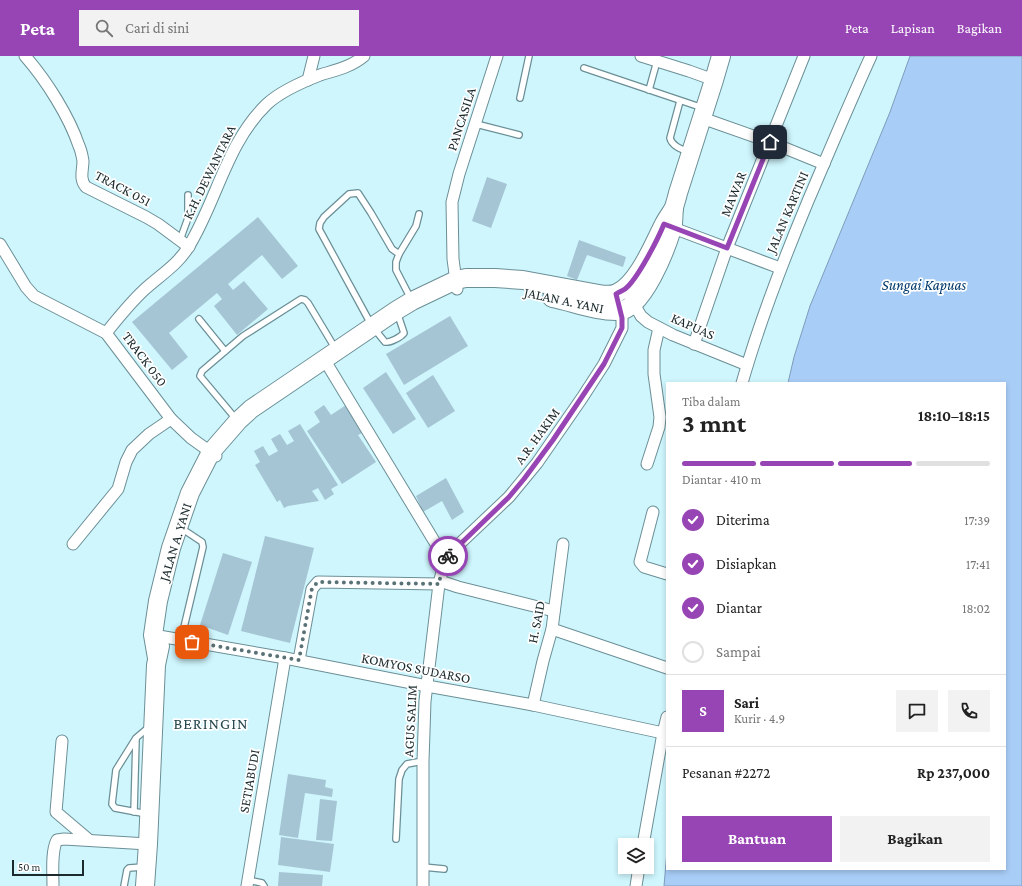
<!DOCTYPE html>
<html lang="id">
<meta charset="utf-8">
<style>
:root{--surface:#fff;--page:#f2f2f2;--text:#222;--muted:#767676;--line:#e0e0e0;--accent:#9745b4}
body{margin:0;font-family:"Crimson Pro",serif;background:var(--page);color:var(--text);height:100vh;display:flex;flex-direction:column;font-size:15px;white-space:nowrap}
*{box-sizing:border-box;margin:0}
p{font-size:13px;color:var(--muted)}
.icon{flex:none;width:22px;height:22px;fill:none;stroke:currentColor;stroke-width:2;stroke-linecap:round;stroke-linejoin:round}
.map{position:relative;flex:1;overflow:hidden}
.drawer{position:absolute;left:666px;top:326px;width:340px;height:488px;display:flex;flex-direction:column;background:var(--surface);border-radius:0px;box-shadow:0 2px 6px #0003}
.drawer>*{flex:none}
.buttons{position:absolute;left:618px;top:782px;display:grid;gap:8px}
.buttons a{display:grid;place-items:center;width:36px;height:36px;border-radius:0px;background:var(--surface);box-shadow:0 2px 6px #0003;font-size:20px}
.scale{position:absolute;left:12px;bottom:10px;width:72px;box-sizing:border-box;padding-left:4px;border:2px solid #1b2a2d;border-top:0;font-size:11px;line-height:14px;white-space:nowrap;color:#1b2a2d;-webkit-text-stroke:3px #fff;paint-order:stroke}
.pin{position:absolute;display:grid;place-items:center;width:34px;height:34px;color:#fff;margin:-17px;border-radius:8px;box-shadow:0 2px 6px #0006}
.courier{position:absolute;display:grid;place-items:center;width:40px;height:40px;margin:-20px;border:3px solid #9745b4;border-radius:50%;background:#fff;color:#222;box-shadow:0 1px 5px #0007}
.head em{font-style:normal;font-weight:700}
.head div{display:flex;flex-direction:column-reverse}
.head{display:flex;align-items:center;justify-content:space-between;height:68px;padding:0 16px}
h1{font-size:26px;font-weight:700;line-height:30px}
.bar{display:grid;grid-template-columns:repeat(4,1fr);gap:6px 4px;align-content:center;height:48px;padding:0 16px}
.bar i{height:5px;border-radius:3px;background:var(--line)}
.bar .on{background:var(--accent)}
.bar p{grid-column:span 4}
.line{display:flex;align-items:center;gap:10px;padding:0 16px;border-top:1px solid var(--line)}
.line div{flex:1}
.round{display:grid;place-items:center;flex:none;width:42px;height:42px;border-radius:0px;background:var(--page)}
ol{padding:0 16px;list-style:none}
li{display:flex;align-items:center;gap:12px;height:44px}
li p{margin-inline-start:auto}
li .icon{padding:4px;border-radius:50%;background:var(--accent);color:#fff;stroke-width:4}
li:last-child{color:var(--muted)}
li i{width:22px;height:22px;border:2px solid var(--line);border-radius:50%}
.cta{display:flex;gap:8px;margin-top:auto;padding:8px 16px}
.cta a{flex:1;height:46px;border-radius:0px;background:var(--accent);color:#fff;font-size:16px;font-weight:700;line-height:46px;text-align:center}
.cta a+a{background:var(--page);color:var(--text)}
header{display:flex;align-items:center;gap:24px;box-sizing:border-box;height:56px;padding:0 20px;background:var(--accent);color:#fff}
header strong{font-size:19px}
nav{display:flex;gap:22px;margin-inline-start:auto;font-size:14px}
.search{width:280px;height:36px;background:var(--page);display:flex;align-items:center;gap:10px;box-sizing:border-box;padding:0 14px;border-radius:0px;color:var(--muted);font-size:15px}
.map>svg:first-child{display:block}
.water{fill:#a8cdf7;stroke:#7e9cba}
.building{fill:#a5c5d5}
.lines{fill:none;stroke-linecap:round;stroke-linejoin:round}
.service-casing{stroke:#6b8f96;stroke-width:8}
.minor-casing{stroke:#6b8f96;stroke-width:13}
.trunk-casing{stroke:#6b8f96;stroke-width:20}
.service{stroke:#fff;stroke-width:5.5}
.minor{stroke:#fff;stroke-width:11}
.trunk{stroke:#fff;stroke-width:18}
.done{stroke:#5a7176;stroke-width:4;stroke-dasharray:0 7.2}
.route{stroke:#9745b4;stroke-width:5}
.labels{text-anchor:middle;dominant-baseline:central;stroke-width:3.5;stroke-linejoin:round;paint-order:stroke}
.street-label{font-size:14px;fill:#1b2a2d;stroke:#fff}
.water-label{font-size:15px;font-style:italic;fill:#023a6c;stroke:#fff}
.quarter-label{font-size:16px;letter-spacing:1px;fill:#26484e;stroke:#fff}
</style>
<header>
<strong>Peta</strong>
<div class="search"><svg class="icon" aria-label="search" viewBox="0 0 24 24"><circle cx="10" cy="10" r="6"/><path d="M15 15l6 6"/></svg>Cari di sini</div>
<nav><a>Peta</a><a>Lapisan</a><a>Bagikan</a></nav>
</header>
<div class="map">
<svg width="1022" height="830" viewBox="0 0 1022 830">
<rect width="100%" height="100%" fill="#cff6fd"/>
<!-- water -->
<polygon class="water" points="910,0 1022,0 1022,830 664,830 667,795 667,813 1005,813 1005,327 788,327 794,301 810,250 890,56"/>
<!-- building -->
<g class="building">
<polygon points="487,121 507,128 491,172 472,165"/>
<polygon points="258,161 298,210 282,223 262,199 228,228 233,234 244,225 268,253 237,279 214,250 222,243 217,237 169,277 188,301 172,314 132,266"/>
<polygon points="579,184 626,201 623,211 587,199 577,224 567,220"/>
<polygon points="450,260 468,290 404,329 386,298"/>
<polygon points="386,316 416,363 393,378 363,332"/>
<polygon points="433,319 455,355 428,372 406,337"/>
<polygon points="324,349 331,359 346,349 364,376 358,379 376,406 342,428 307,375 320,366 314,356"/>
<polygon points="300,368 338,429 331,433 334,438 325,444 318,432 312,435 319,445 288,450 284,452 280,444 277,446 255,409 260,406 254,395 263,390 269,400 278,395 271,383 280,378 287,389 294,385 288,375"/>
<polygon points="446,422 464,456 452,464 442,445 423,456 416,440"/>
<polygon points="265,480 314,492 290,587 241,575"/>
<polygon points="223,497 252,506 228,579 200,569"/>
<polygon points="288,718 326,724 325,731 333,733 332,741 305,737 298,782 279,779"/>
<polygon points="320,743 337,745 332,785 316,784"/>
<polygon points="281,781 334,788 330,816 278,809"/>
<polygon points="279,816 323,819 322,830 278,830"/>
</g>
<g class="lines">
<defs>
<g id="service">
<polyline points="584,12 703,52"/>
<polyline points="649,34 657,5"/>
<polyline points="520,42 529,0"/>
<path d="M680 45 670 82C672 90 681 93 689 96"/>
<polyline points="476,68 519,79"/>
<polyline points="180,184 188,162 188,139"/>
<polyline points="399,198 416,170 419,158"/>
<path d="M397 256 404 277C401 281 390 287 385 286L372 270 319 173 320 167 324 161 349 138 358 137 371 157 392 193 399 198 396 206V214L411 243"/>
<polyline points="199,263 225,295"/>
<polyline points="236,363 200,320 202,315 243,280 301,243 305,244 308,247 335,292"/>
<polyline points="181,584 203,491 202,486 187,476"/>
<polyline points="134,756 136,683"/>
<polyline points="147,758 115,752 112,748 116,714 136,682 149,671"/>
<polyline points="396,783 399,723 402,714 407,708 423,705"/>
<polyline points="423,811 444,813"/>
<polyline points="248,824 262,827 264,830"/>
<polyline points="124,830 127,814 129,812 143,811"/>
</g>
<g id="minor">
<path d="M25 0C46 24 69 60 79 90 81 94 82 99 83 105 83 114 79 123 86 131L146 161 158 168 189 191"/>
<polyline points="641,0 689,15 714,24"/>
<polyline points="308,24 314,0"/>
<polyline points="702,62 770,86 824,108"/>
<polyline points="668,170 780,212"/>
<polyline points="0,188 26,231 34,240 106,277 171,363 191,382 216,400"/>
<polyline points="457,233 453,203 452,146 459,118 497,0"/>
<polyline points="631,243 641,260 648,266 673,279 747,309"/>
<path d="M106 277C118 262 130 247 144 234 159 220 178 209 189 190 217 144 227 86 267 48 281 35 302 26 320 19 336 14 351 11 364 0"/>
<polyline points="694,288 727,192 804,0"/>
<polyline points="324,303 445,503"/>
<path d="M742 327C760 264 783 205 808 145 829 96 849 48 871 0"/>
<polyline points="647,408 659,371 660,361 654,318 654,294 659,272"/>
<polyline points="653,456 640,506 644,511 667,518"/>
<polyline points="73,488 118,433 126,406 132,394 149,378 171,363"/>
<polyline points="440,525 458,531 554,555"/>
<polyline points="552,573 667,612"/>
<polyline points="153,579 285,602 427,630 533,649 663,677"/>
<polyline points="299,604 312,533 318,526 439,528"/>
<polyline points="533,649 543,605 552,573 563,488"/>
<polyline points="62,685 56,756 89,784"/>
<polyline points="643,789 663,677 667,661"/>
<path d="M53 830C53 817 51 795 57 784L64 783 148 788"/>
<polyline points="247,830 285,602"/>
<polyline points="423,830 423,705 425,645 439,528 445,503 454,493 509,441 537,407 582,342 604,308 622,272 622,262 619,249"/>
<polyline points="636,830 639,811"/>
</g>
<g id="trunk">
<path d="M552 242C573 246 597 256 619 255 643 253 666 193 672 173 674 166 673 159 674 152 675 147 677 142 678 137L714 24 721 0"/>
<path d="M157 602 153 579 158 545 171 492 190 437 211 396 238 365 251 353 397 254 412 245 456 224 466 222H495L523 224 599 238C605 239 611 240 617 237 638 228 654 187 664 168 667 162 671 157 674 152"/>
<polyline points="145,830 148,788 156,609 160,590"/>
</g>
</defs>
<!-- service casing -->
<use href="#service" class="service-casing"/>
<!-- minor casing -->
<use href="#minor" class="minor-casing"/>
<!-- trunk casing -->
<use href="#trunk" class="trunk-casing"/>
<!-- service -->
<use href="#service" class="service"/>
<!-- minor -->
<use href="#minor" class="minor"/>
<!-- trunk -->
<use href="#trunk" class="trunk"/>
</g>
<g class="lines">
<!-- done -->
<path class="done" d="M192 586 299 604 312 532 318 526 439 528C441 519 441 507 448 500"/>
<!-- route -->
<path class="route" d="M448 500 509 441 524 423 553 384 604 308 622 272V262L616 238C619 236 622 235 625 233 637 224 658 183 664 168L727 192 770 86"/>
</g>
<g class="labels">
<!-- street labels -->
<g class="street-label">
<text transform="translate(461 63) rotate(-72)">PANCASILA</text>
<text transform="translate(209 116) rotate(-64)">K.H. DEWANTARA</text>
<text transform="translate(123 132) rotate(28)">TRACK 051</text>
<text transform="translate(733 138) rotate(-68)">MAWAR</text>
<text transform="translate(787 156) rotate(-67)">JALAN KARTINI</text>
<text transform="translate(564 244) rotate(12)">JALAN A. YANI</text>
<text transform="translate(693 270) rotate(24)">KAPUAS</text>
<text transform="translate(145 303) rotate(53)">TRACK 050</text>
<text transform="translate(537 380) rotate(-54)">A.R. HAKIM</text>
<text transform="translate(175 486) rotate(-73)">JALAN A. YANI</text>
<text transform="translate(536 566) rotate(-79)">H. SAID</text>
<text transform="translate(416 612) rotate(11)">KOMYOS SUDARSO</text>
<text transform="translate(410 665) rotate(-87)">AGUS SALIM</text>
<text transform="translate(249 725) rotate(-80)">SETIABUDI</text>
</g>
<!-- water labels -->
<g class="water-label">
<text x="924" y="229">Sungai Kapuas</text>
</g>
<!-- quarter labels -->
<g class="quarter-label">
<text x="211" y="667">BERINGIN</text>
</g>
</g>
</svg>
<div class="buttons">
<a><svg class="icon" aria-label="layers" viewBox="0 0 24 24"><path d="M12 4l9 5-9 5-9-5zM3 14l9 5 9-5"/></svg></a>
</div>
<div class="scale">50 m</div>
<div class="pin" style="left:192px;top:586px;background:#ea580c"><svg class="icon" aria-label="bag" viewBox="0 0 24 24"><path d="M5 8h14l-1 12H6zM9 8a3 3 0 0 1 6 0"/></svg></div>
<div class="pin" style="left:770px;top:86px;background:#1f2937"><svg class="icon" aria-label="home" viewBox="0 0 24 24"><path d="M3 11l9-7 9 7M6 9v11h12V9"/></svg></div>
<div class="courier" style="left:448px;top:500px"><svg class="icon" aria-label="bike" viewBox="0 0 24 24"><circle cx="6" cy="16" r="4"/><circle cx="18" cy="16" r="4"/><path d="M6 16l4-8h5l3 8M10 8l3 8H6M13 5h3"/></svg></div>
<section class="drawer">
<div class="head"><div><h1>3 mnt</h1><p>Tiba dalam</p></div><em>18:10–18:15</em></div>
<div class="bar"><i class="on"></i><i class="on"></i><i class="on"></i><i></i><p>Diantar · 410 m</p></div>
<ol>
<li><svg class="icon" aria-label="check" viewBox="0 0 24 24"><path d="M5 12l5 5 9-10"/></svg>Diterima<p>17:39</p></li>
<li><svg class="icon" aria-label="check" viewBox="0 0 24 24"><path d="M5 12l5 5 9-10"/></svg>Disiapkan<p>17:41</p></li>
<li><svg class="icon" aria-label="check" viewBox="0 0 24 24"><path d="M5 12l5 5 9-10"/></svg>Diantar<p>18:02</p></li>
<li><i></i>Sampai</li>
</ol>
<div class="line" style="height:72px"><b class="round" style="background:var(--accent);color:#fff">S</b><div><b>Sari</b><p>Kurir · 4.9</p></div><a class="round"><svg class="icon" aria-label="chat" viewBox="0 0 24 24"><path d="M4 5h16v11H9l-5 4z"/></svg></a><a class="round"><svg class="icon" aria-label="phone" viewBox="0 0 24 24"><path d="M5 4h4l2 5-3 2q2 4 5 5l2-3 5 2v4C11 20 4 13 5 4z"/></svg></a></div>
<div class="line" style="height:52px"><div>Pesanan #2272</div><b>Rp 237,000</b></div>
<div class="cta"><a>Bantuan</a><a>Bagikan</a></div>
</section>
</div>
